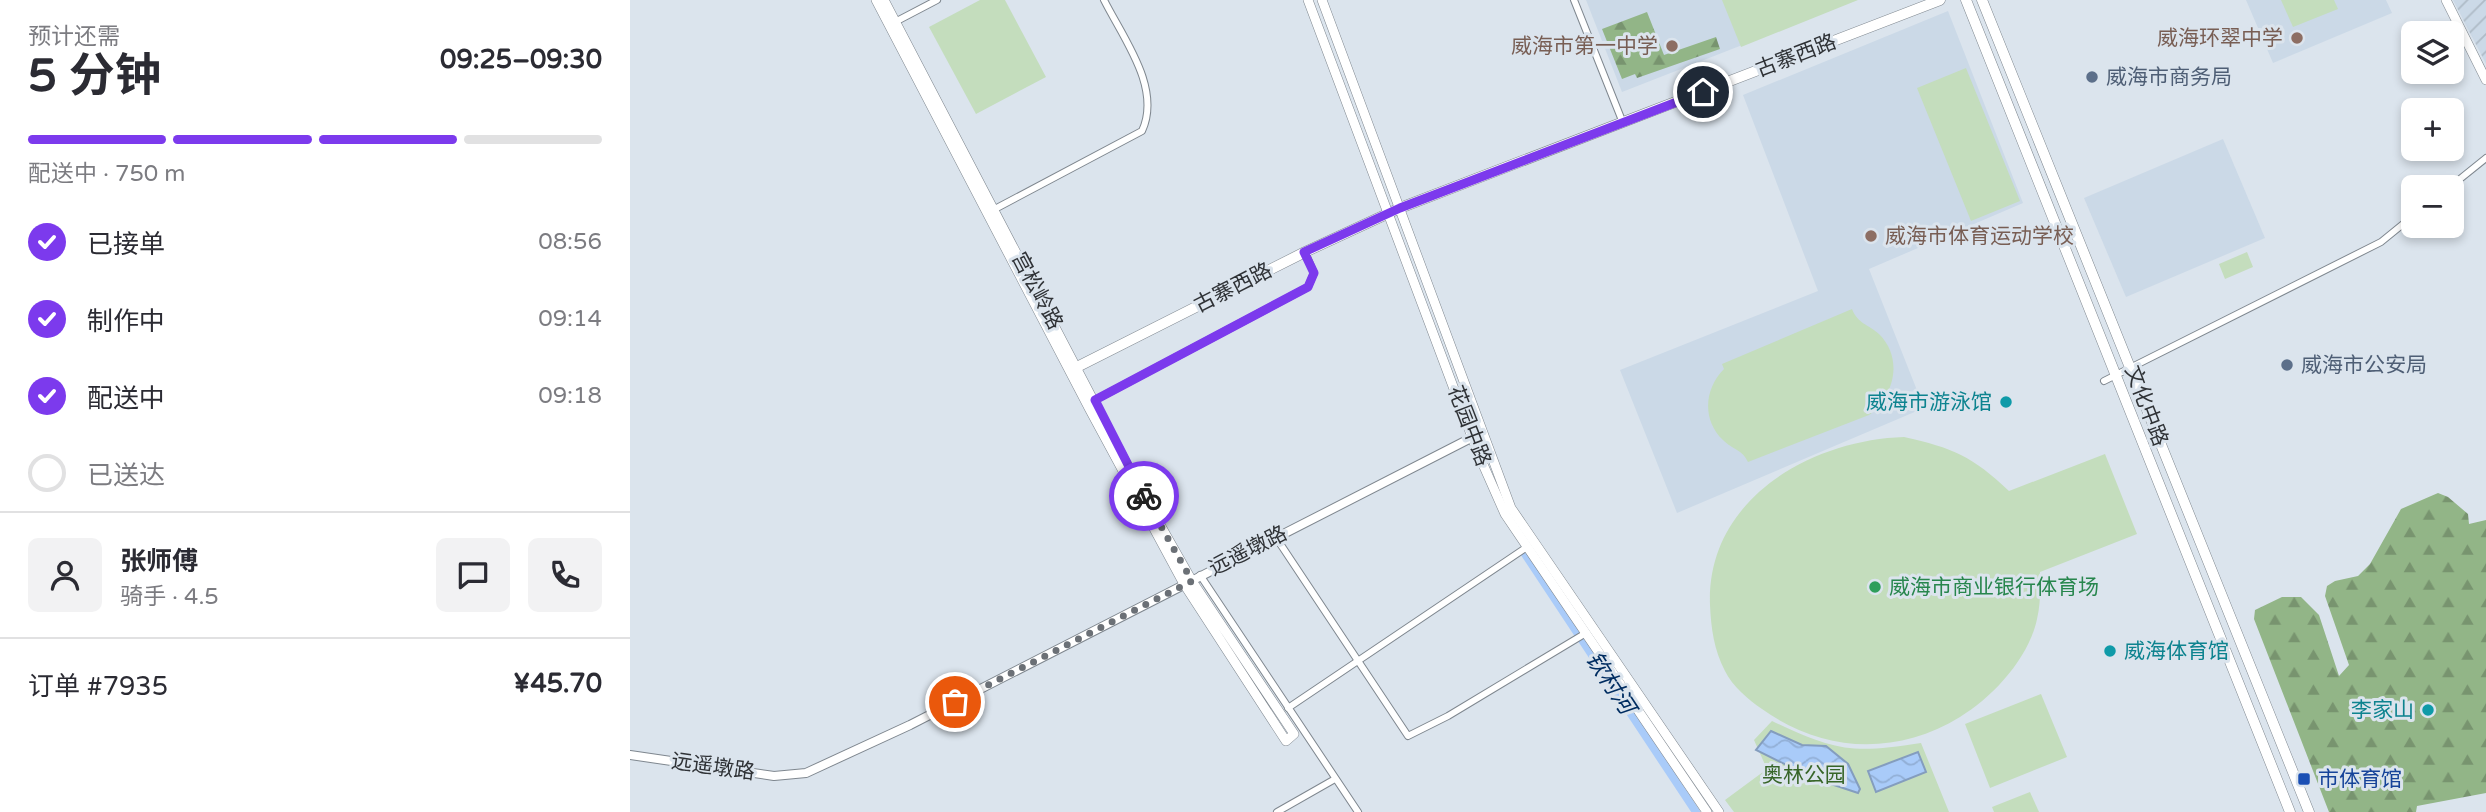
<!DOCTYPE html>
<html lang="zh">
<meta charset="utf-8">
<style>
:root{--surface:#fff;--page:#f2f2f3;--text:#2b2b33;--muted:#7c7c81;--line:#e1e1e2;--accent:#7c3aed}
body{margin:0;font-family:"Varela Round","Noto Sans SC",sans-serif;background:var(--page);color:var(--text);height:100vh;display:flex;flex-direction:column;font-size:26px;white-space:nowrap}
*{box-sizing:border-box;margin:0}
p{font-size:23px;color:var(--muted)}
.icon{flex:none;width:38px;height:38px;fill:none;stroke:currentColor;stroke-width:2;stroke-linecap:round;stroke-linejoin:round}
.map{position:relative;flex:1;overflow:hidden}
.sheet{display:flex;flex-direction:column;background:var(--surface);width:630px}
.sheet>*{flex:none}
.controls{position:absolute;left:1771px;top:21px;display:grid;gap:14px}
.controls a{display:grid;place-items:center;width:63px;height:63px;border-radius:10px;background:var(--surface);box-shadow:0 4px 10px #0003;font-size:35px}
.pin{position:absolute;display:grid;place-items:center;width:60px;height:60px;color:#fff;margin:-30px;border:4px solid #fff;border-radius:50%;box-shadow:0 2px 7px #0007}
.courier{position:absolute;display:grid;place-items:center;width:70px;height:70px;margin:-35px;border:5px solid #7c3aed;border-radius:50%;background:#fff;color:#222;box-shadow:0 2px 9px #0007}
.head em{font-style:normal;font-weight:700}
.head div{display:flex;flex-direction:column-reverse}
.head{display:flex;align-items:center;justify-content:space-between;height:119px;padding:0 28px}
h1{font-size:46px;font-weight:700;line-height:52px}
.bar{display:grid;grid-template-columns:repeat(4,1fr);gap:10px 7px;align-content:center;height:84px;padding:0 28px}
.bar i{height:9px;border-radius:5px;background:var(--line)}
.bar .current{background:var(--accent)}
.bar p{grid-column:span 4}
.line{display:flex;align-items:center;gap:18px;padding:0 28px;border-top:2px solid var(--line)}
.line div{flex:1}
.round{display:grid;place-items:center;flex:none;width:74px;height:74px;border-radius:10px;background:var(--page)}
ol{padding:0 28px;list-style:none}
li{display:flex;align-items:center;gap:21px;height:77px}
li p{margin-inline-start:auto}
li .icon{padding:7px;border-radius:50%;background:var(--accent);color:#fff;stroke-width:4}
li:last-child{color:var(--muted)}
li i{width:38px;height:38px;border:4px solid var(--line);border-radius:50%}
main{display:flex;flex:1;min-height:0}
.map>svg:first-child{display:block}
.built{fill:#cbd9e7}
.industrial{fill:url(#industrial-furrows)}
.forest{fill:url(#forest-firs)}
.green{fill:#c4ddbd}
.water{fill:url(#water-waves);stroke:#849dbe;stroke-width:2}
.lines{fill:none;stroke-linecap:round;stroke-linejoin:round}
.canal{stroke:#a9cbf9;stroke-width:8}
.minor-casing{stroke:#7f878f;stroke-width:8}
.tertiary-casing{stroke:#7f878f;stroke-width:10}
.secondary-casing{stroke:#7f878f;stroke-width:10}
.primary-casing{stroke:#7f878f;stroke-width:11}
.minor{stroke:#fff;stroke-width:6}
.tertiary{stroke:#fff;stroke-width:8}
.secondary{stroke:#fff;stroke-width:9}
.primary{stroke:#fff;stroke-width:10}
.done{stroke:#6b7076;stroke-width:7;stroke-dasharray:0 12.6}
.route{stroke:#7c3aed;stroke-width:9}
.education-dot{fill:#8d6e63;stroke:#dbe4ed;stroke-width:2.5}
.service-dot{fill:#5c6f8a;stroke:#dbe4ed;stroke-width:2.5}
.culture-dot{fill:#0f9aa8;stroke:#dbe4ed;stroke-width:2.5}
.leisure-dot{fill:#2e9e5b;stroke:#dbe4ed;stroke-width:2.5}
.transit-dot{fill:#1a4fb4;stroke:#dbe4ed;stroke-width:2.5}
.labels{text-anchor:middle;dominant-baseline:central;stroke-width:6;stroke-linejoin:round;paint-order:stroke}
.education-label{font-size:21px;fill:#785e54;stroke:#dbe4ed;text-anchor:end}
.street-label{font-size:21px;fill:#2f3236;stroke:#dbe4ed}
.service-label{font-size:21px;fill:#4e5e75;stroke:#dbe4ed;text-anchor:start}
.culture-label{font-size:21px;fill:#0d838f;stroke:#dbe4ed;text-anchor:end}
.leisure-label{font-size:21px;fill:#27864d;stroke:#dbe4ed;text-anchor:start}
.park-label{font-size:21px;fill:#376528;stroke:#dbe4ed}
.transit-label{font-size:21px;fill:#164399;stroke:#dbe4ed;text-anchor:start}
.water-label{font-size:23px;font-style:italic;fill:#002d61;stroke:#dbe4ed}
</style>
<main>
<section class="sheet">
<div class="head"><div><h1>5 分钟</h1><p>预计还需</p></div><em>09:25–09:30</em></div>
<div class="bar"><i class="current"></i><i class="current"></i><i class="current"></i><i></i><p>配送中 · 750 m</p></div>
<ol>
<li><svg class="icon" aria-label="check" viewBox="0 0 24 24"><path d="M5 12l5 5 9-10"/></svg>已接单<p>08:56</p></li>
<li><svg class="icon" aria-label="check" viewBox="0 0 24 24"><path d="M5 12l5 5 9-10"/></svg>制作中<p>09:14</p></li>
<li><svg class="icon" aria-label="check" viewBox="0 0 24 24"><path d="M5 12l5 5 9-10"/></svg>配送中<p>09:18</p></li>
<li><i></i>已送达</li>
</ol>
<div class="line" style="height:126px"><a class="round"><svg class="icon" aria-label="person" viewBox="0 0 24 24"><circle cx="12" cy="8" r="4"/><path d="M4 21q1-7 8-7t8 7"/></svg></a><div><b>张师傅</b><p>骑手 · 4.5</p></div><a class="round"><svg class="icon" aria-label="chat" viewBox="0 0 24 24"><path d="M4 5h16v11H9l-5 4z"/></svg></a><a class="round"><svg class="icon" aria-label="phone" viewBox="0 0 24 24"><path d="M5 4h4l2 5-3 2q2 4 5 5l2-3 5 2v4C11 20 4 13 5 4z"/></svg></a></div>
<div class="line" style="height:91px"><div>订单 #7935</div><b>¥45.70</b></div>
</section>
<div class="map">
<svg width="1856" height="812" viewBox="0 0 1856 812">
<defs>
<pattern id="industrial-furrows" width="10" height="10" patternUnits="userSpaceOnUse" patternTransform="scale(1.75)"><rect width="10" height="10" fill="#cbd9e7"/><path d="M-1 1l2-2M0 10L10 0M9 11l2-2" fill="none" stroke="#afbbc7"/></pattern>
<pattern id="forest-firs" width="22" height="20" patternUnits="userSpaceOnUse" patternTransform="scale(1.75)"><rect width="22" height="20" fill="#92b587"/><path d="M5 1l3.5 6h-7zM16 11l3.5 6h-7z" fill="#78946f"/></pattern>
<pattern id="water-waves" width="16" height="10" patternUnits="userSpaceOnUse" patternTransform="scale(1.75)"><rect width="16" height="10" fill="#a9cbf9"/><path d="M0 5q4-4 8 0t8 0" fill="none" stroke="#92afd6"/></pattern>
</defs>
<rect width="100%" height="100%" fill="#dbe4ed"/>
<!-- built -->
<g class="built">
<polygon points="956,0 1227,0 992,92"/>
<polygon points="1616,0 1756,0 1762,13 1643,63"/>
<polygon points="1318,11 1393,203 1239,269 1294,408 1047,513 990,370 1188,291 1113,95"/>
<polygon points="1593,139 1635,238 1496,297 1454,198"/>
</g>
<!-- industrial -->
<polygon class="industrial" points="1823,0 1856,0 1856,64"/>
<!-- forest -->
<g class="forest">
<polygon points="1017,12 1034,55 1086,37 1090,49 1007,78 1005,74 992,79 972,29"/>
<polygon points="1808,493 1818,497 1838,514 1839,524 1856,520 1856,793 1787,806 1786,812 1699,812 1624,619 1625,610 1652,597 1671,597 1689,615 1709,676 1719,665 1695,596 1697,586 1705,581 1728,576 1740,564 1771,509"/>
</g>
<!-- green -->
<g class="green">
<polygon points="350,0 375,0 416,77 346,114 299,27"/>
<polygon points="1092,0 1228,0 1111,47"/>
<polygon points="1651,0 1704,0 1708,9 1663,27"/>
<polygon points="1336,68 1390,201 1341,221 1287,88"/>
<polygon points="1617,252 1623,267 1595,279 1589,264"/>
<path d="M1222 309C1228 324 1238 324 1249 334 1274 359 1264 396 1239 415L1118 462C1112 449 1103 450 1093 440 1072 420 1074 389 1094 369L1092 364Z"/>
<path d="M1274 437C1323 448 1342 456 1379 491L1475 454 1507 534 1410 572C1410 587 1411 603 1407 619 1399 658 1363 697 1330 717 1266 756 1193 753 1132 709 1119 700 1102 686 1095 671 1084 650 1081 628 1080 605 1076 500 1180 440 1274 437Z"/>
<polygon points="1411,694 1437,757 1360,788 1335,724"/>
<path d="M1142 721C1206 751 1221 754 1291 743L1319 812H1104L1095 800 1137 769 1124 740Z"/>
<polygon points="1400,792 1409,812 1364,812 1362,807"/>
</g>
<!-- water -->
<g class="water">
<polygon points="1141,731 1172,745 1196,746 1218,764 1230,789 1228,793 1183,778 1126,750"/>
<polygon points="1288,752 1296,772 1246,792 1238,771"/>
</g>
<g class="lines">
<!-- canal -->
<polyline class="canal" points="895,554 1066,812"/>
<defs>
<g id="minor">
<polyline points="944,0 993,123"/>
<polyline points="265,22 307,0"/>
<polyline points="1820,187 1856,158"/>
<path d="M363 210 512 131C532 88 493 38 474 0"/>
<polyline points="1474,381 1751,242 1783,216"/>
<polyline points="465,400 678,287 684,273 675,252"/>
<polyline points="645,536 778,736 818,716 956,633"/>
<polyline points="570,575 728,812"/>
<polyline points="658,708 897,547"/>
<polyline points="647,812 705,779"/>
</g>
<polyline id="tertiary" points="0,755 144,776 176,773 280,725 843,437"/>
<g id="secondary">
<polyline points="246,0 460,410 554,584 656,741 664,734 562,581 507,484 254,0"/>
<polyline points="678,0 848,453 875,514 1077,812"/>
<polyline points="692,0 881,508 1089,812"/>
<polyline points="1816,0 1856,80"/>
</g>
<g id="primary">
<polyline points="1336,0 1660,812"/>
<polyline points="1352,0 1679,812"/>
<polyline points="447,367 675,252 770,208 1310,0"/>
</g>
</defs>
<!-- minor casing -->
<use href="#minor" class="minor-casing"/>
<!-- tertiary casing -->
<use href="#tertiary" class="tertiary-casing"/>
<!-- secondary casing -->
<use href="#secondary" class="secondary-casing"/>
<!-- primary casing -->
<use href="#primary" class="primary-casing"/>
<!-- minor -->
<use href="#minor" class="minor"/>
<!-- tertiary -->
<use href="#tertiary" class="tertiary"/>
<!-- secondary -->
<use href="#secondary" class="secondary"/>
<!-- primary -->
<use href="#primary" class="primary"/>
</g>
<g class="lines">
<!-- done -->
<polyline class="done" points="325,702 562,581 514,496"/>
<!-- route -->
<polyline class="route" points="514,496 465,400 678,287 684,273 674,252 770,208 1073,92"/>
</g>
<!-- markers -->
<g class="education-dot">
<circle cx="1667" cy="38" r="7"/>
<circle cx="1042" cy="46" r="7"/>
<circle cx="1241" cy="236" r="7"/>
</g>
<g class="service-dot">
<circle cx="1462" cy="77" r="7"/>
<circle cx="1657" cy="365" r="7"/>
</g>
<g class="culture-dot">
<circle cx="1376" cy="402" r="7"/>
<circle cx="1480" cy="651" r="7"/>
<circle cx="1798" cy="710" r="7"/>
</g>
<circle class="leisure-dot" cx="1245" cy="587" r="7"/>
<rect class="transit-dot" x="1667" y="772" width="14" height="14" rx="3.5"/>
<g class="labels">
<!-- education labels -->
<g class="education-label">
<text x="1653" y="38">威海环翠中学</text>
<text x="1028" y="46">威海市第一中学</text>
<text x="1255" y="236" text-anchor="start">威海市体育运动学校</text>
</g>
<!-- street labels -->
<g class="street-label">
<text transform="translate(1166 56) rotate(-21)">古寨西路</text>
<text transform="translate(603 288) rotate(-27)">古寨西路</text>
<text transform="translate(407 291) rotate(62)">宫松岭路</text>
<text transform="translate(1516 406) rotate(69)">文化中路</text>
<text transform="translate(839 426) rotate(69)">花园中路</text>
<text transform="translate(618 551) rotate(-27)">远遥墩路</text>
<text transform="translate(83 767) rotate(8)">远遥墩路</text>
</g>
<!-- service labels -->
<g class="service-label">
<text x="1476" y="77">威海市商务局</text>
<text x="1671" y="365">威海市公安局</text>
</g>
<!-- culture labels -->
<g class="culture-label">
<text x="1362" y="402">威海市游泳馆</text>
<text x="1494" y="651" text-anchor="start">威海体育馆</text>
<text x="1784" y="710">李家山</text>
</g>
<!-- leisure labels -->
<g class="leisure-label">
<text x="1259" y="587">威海市商业银行体育场</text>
</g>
<!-- park labels -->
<g class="park-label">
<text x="1174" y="775">奥林公园</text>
</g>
<!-- transit labels -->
<g class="transit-label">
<text x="1688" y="779">市体育馆</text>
</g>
<!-- water labels -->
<g class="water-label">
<text transform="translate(980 683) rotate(57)">钦村河</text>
</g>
</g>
</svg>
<div class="controls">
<a><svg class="icon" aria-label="layers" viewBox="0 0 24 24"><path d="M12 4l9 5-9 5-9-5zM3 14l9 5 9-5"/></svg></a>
<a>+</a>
<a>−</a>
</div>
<div class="pin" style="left:325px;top:702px;background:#ea580c"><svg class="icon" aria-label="bag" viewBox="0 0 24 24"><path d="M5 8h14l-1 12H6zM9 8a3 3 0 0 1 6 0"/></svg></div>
<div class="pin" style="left:1073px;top:92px;background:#1f2937"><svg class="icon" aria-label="home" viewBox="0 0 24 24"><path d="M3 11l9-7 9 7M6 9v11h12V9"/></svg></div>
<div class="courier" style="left:514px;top:496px"><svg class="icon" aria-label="bike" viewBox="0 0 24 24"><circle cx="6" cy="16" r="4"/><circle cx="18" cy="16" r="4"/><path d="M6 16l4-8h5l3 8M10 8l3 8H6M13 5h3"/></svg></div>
</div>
</main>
